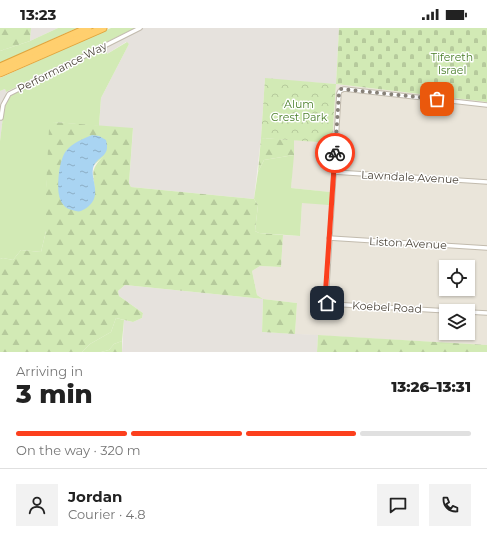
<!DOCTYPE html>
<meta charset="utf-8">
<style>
:root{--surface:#fff;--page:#f2f2f2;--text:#222;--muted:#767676;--line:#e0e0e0;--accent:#fc3f1d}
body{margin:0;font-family:Montserrat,sans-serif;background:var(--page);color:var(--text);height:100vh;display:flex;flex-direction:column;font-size:15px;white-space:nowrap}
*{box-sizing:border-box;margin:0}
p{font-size:13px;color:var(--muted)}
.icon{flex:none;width:22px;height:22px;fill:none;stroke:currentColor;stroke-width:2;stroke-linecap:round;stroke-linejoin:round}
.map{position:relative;height:324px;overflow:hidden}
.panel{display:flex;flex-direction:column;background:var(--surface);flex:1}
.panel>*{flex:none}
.buttons{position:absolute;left:439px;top:232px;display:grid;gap:8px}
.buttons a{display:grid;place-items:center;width:36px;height:36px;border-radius:0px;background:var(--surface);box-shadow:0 1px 3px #0004;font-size:20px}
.pin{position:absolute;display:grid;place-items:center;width:34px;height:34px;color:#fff;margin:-17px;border-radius:8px;box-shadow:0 2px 6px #0006}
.courier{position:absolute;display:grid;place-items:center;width:40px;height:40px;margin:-20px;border:3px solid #fc3f1d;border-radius:50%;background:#fff;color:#222;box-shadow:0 1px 5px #0007}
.overview em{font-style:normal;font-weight:800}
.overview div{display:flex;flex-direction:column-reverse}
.overview{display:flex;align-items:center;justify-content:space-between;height:68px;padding:0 16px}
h1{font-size:26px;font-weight:800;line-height:30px}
.bar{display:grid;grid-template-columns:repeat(4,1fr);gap:6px 4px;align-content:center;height:48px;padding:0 16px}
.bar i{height:5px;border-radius:3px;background:var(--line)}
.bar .active{background:var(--accent)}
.bar p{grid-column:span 4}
.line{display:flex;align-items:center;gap:10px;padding:0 16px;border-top:1px solid var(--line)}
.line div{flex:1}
.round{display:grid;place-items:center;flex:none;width:42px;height:42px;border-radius:0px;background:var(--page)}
.status{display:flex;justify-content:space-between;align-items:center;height:28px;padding:0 20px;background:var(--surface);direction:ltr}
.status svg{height:11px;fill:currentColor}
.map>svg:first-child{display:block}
.residential{fill:#eae5da;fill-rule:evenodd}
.industrial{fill:#e6e2dd}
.grass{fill:#d2eab5}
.forest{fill:url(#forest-firs);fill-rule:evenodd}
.cemetery{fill:url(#cemetery-stones)}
.park{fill:url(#park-crowns)}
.water{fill:url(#water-ripples)}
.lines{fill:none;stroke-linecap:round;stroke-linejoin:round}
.street-casing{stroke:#c2bbae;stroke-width:5.5}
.highway-casing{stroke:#e0a43c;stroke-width:9}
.street{stroke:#fff;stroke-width:3.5}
.highway{stroke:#ffcf6e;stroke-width:7}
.done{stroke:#878178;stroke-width:4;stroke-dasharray:0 7.2}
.route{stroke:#fc3f1d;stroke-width:5}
.labels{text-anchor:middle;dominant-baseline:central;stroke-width:3;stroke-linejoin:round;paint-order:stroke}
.park-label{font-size:11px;fill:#4a7f2a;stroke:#fff}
.street-label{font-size:11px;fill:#4b4439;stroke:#fff}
</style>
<div class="status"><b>13:23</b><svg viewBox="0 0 49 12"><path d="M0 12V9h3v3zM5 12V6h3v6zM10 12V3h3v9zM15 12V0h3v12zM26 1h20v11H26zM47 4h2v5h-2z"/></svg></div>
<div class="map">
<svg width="487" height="324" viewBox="0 0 487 324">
<defs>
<pattern id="forest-firs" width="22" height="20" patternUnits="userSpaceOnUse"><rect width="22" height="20" fill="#d2eab5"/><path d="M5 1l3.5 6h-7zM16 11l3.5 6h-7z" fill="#b6ca9c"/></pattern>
<pattern id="cemetery-stones" width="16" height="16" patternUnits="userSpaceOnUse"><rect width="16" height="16" fill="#d2eab5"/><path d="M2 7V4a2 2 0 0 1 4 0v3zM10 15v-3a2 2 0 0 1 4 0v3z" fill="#b6ca9c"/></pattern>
<pattern id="park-crowns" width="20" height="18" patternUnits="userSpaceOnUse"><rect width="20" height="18" fill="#d2eab5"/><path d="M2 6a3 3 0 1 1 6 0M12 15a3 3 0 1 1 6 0" fill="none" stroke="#b6ca9c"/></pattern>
<pattern id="water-ripples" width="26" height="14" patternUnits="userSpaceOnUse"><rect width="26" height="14" fill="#a9d4f2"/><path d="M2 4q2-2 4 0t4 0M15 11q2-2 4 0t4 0" fill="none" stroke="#8caec5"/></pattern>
</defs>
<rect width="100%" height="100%" fill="#f6f3ec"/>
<!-- residential -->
<path class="residential" d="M336 56 487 74V317L295 306 297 275 263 271 257 267 252 243 260 238 281 239 283 207 300 208 302 175 329 164 291 160 294 112 332 115ZM446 239H468V261H446ZM446 283H468V305H446Z"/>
<!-- industrial -->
<g class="industrial">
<polygon points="31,0 58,0 30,13"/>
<polygon points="135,0 339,0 336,56 265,51 261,110 254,171 131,159 129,155 133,101 99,98 101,70 129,16 126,14 107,26 107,14"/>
<polygon points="5,61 8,70 4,80 0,113 0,63"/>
<polygon points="125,257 263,271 262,304 318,307 317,324 122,324 124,292 133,294 142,290 143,285 119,268 118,263"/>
</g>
<!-- grass -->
<g class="grass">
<polygon points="58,0 77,0 0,35 0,23 30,13"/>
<polygon points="111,0 135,0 6,64 5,61 0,63 0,50"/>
<polygon points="127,14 129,16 101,70 99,98 54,94 46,160 46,203 41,224 21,222 13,232 3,230 0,231 0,113 4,80 8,70 17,64 107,18 107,26"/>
<polygon points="294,127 291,160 330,164 329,177 302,175 300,208 259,205 255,203 258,177 254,171 258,144 264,132"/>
<polygon points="116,290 124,292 122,313 114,316 109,322 101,324 82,324 90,316 111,304"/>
</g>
<!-- forest -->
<g class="forest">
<polygon points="0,0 31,0 30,13 0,23"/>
<path d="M54 94 133 100 129 155 131 159 254 171 258 177 255 203 259 205 283 207 281 239 260 238 252 243 257 267 263 271 297 275 295 306 262 304 263 271 125 257 118 263 119 268 143 285 142 290 133 294 116 290 111 304 90 316 82 324H0V231L3 230 13 232 21 222 41 224 46 203V160L49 101ZM105 127C90 141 93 144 95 163L59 168Z"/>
<polygon points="261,110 294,112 294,127 264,132 258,144"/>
<polygon points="318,307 487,317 487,324 317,324"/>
<polygon points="122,313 122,324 101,324 109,322 114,316"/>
</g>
<!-- cemetery -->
<polygon class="cemetery" points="339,0 487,0 487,74 336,56"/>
<!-- park -->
<polygon class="park" points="265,50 336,56 332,115 261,110"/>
<!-- water -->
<path class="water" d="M92 107 99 108 106 112C111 130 97 127 93 140 91 149 98 161 94 171 92 176 86 181 81 183 78 184 76 183 72 182 65 181 60 174 59 167 57 156 59 132 66 123 72 115 83 111 92 107Z"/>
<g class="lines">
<defs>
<g id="street">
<polyline points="1,90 3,77 9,66 140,0"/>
<polyline points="334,144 487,154"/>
<polyline points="329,210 487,220"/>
<polyline points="448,283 330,276 326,273 339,65 340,63 344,61 487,77"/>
<polyline points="468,284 487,285"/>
</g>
<g id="highway">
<polyline points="0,39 88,0"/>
<polyline points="0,45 103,0"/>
</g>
</defs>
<!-- street casing -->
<use href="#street" class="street-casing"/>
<!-- highway casing -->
<use href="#highway" class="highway-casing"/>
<!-- street -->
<use href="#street" class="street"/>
<!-- highway -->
<use href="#highway" class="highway"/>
</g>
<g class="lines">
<!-- done -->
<polyline class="done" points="335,125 339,65 341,61 437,71"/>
<!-- route -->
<polyline class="route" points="327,275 325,271 335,125"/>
</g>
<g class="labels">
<!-- park labels -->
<g class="park-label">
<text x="452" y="29">Tifereth<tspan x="452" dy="13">Israel</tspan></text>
<text x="299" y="76">Alum<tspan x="299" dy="13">Crest Park</tspan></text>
</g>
<!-- street labels -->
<g class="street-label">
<text transform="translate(62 39) rotate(-27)">Performance Way</text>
<text transform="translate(410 149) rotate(3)">Lawndale Avenue</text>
<text transform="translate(408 215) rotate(3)">Liston Avenue</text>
<text transform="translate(387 279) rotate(3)">Koebel Road</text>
</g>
</g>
</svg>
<div class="buttons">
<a><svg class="icon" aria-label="locate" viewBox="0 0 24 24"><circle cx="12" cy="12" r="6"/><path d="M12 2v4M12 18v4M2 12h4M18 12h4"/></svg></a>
<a><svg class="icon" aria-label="layers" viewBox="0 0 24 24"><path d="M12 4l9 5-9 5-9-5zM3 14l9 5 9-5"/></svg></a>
</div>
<div class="pin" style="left:437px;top:71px;background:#ea580c"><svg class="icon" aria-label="bag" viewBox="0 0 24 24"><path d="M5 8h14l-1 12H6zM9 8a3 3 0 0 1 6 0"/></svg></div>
<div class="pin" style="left:327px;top:275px;background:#1f2937"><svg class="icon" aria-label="home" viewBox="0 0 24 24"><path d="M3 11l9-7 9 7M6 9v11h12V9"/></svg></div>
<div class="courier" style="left:335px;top:125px"><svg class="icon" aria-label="bike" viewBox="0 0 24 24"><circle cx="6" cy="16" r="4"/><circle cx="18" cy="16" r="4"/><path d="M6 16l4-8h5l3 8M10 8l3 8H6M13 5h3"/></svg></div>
</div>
<section class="panel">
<div class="overview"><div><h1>3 min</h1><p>Arriving in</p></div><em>13:26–13:31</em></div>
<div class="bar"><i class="active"></i><i class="active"></i><i class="active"></i><i></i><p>On the way · 320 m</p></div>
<div class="line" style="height:72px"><a class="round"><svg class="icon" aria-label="person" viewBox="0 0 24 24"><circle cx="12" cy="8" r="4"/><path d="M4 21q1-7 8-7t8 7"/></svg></a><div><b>Jordan</b><p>Courier · 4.8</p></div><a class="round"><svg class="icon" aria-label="chat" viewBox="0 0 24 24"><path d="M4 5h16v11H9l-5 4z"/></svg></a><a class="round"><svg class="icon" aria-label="phone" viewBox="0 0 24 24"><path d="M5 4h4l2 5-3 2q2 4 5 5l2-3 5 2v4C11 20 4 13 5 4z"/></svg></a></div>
</section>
